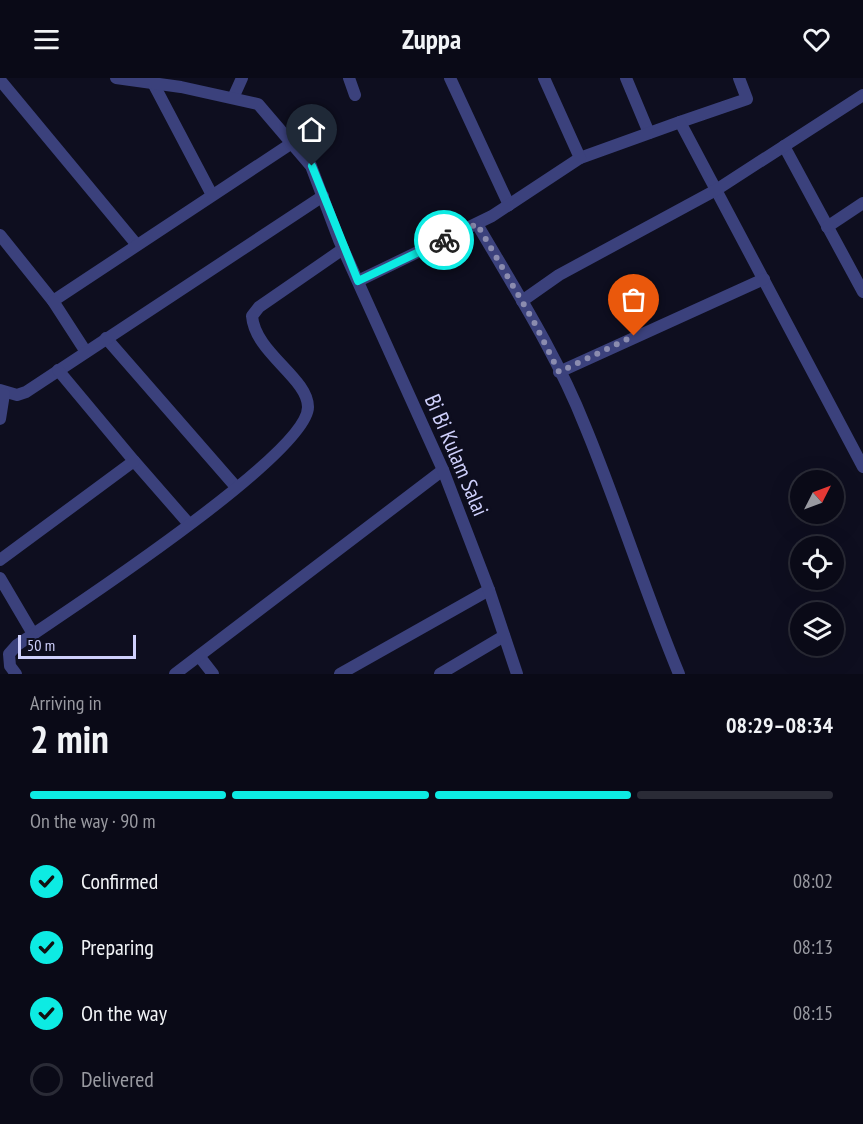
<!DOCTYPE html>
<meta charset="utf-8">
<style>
:root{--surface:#0a0a17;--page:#131320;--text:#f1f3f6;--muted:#999aa1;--line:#2a2b36;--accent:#0debe3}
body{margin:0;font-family:"PT Sans Narrow",sans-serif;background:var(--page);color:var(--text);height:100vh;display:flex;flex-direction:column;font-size:22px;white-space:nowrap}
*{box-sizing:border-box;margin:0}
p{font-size:20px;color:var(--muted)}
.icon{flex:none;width:33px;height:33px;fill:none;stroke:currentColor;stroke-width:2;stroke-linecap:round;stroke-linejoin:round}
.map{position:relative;height:596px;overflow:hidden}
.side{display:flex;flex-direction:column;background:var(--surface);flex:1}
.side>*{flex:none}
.needle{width:39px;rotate:48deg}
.controls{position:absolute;left:790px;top:392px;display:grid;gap:12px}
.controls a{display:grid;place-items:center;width:54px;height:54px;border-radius:50%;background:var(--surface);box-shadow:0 6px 24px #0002,0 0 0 2px var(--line);font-size:30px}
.scale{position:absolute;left:18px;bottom:15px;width:118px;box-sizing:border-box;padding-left:6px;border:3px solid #cfd0fc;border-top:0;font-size:16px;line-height:21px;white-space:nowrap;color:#cfd0fc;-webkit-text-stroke:4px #0e0e1f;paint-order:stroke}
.pin{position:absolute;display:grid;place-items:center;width:51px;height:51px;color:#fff;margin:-62px -26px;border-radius:50% 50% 50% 0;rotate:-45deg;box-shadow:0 0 6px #0007}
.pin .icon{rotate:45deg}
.courier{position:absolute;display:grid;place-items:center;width:60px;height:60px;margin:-30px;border:4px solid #0debe3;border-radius:50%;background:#fff;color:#222;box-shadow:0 2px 8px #0007}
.head em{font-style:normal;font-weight:700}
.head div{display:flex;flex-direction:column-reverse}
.head{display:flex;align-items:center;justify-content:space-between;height:102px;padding:0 30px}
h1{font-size:39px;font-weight:700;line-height:45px}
.bar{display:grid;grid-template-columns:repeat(4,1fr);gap:9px 6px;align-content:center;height:72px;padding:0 30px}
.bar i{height:8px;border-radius:4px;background:var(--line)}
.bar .selected{background:var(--accent)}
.bar p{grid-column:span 4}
ol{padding:0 30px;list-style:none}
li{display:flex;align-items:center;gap:18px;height:66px}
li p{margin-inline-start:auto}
li .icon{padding:6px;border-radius:50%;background:var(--accent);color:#111;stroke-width:4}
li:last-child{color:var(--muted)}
li i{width:33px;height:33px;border:3px solid var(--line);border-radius:50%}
header{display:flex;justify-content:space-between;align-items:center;height:78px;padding:0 30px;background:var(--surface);font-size:27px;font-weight:700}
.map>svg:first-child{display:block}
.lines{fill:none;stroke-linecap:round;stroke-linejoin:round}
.minor{stroke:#3b417c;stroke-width:12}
.tertiary{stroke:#3b417c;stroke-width:12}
.done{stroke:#8b8caf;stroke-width:6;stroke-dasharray:0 10.8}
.route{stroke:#0debe3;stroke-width:8}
.labels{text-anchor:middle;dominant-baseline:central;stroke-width:6;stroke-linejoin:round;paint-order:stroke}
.street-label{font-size:22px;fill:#cfd0fc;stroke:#0e0e1f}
</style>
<header><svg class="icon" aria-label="menu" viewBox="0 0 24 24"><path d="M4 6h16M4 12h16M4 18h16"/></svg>Zuppa<svg class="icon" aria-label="heart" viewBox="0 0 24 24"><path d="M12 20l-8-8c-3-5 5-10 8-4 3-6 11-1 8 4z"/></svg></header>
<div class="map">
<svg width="863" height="596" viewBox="0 0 863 596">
<rect width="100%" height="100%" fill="#0e0e1f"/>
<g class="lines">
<!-- minor -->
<g class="minor">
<polyline points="349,0 355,17"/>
<polyline points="450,0 509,127"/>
<polyline points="626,0 649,55"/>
<polyline points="0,2 137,167"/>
<polyline points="153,5 212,117"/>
<polyline points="233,20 242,0"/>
<polyline points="680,44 747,21 739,0"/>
<polyline points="784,68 863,214"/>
<polyline points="580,80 680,44 863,389"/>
<path d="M477 146C515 211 557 277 585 348 619 430 645 514 679 596"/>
<polyline points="827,149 863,125"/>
<polyline points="0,157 53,223 292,65"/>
<polyline points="358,203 492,138 580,80 544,0"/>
<polyline points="53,223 86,274"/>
<polyline points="522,223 559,197 716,112 863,17"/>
<polyline points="106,260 236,409"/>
<polyline points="559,294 764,201"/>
<polyline points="0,312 17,317 26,314 323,118"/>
<polyline points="0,341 4,316"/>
<polyline points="134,383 189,446"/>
<polyline points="0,482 134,383 58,292"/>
<polyline points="0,500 33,556"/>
<polyline points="199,578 213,596"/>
<path d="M16 596 10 588 9 576 17 567C63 536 308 376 308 329 308 300 255 275 252 238L259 229 343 171"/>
<polyline points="175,596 443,392"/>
<polyline points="340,596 489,512"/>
<polyline points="440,596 504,558"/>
</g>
<!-- tertiary -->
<polyline class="tertiary" points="116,0 181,9 258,26 311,88 339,162 443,392 489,512 517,596"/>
</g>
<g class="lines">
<!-- done -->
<polyline class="done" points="444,162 477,146 534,244 559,294 634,258"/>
<!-- route -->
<polyline class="route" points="312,88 358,203 444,162"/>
</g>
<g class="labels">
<!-- street labels -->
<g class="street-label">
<text transform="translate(457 377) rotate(67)">Bi Bi Kulam Salai</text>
</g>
</g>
</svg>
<div class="controls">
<a><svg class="needle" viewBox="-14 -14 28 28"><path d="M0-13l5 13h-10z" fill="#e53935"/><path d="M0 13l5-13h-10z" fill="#999aa1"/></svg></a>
<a><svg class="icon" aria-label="locate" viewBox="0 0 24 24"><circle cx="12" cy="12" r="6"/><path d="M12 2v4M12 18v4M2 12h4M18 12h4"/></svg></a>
<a><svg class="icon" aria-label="layers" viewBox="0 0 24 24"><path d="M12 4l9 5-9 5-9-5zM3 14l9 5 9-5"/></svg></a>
</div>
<div class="scale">50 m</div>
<div class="pin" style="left:634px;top:258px;background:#ea580c"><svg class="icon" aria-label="bag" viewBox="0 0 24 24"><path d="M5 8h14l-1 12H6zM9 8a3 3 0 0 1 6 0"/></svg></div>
<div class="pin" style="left:312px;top:88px;background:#1f2937"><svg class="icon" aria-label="home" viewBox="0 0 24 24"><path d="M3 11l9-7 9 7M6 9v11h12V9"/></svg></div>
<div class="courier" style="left:444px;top:162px"><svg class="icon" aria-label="bike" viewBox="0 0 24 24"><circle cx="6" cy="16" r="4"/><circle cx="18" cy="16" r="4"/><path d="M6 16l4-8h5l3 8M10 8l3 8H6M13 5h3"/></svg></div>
</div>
<section class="side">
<div class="head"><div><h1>2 min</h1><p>Arriving in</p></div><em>08:29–08:34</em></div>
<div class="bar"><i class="selected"></i><i class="selected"></i><i class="selected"></i><i></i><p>On the way · 90 m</p></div>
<ol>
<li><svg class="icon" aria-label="check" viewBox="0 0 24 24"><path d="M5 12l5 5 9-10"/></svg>Confirmed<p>08:02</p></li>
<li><svg class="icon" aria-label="check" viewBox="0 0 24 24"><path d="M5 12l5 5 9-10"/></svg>Preparing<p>08:13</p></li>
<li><svg class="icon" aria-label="check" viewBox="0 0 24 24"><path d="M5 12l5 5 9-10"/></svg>On the way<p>08:15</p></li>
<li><i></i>Delivered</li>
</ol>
</section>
